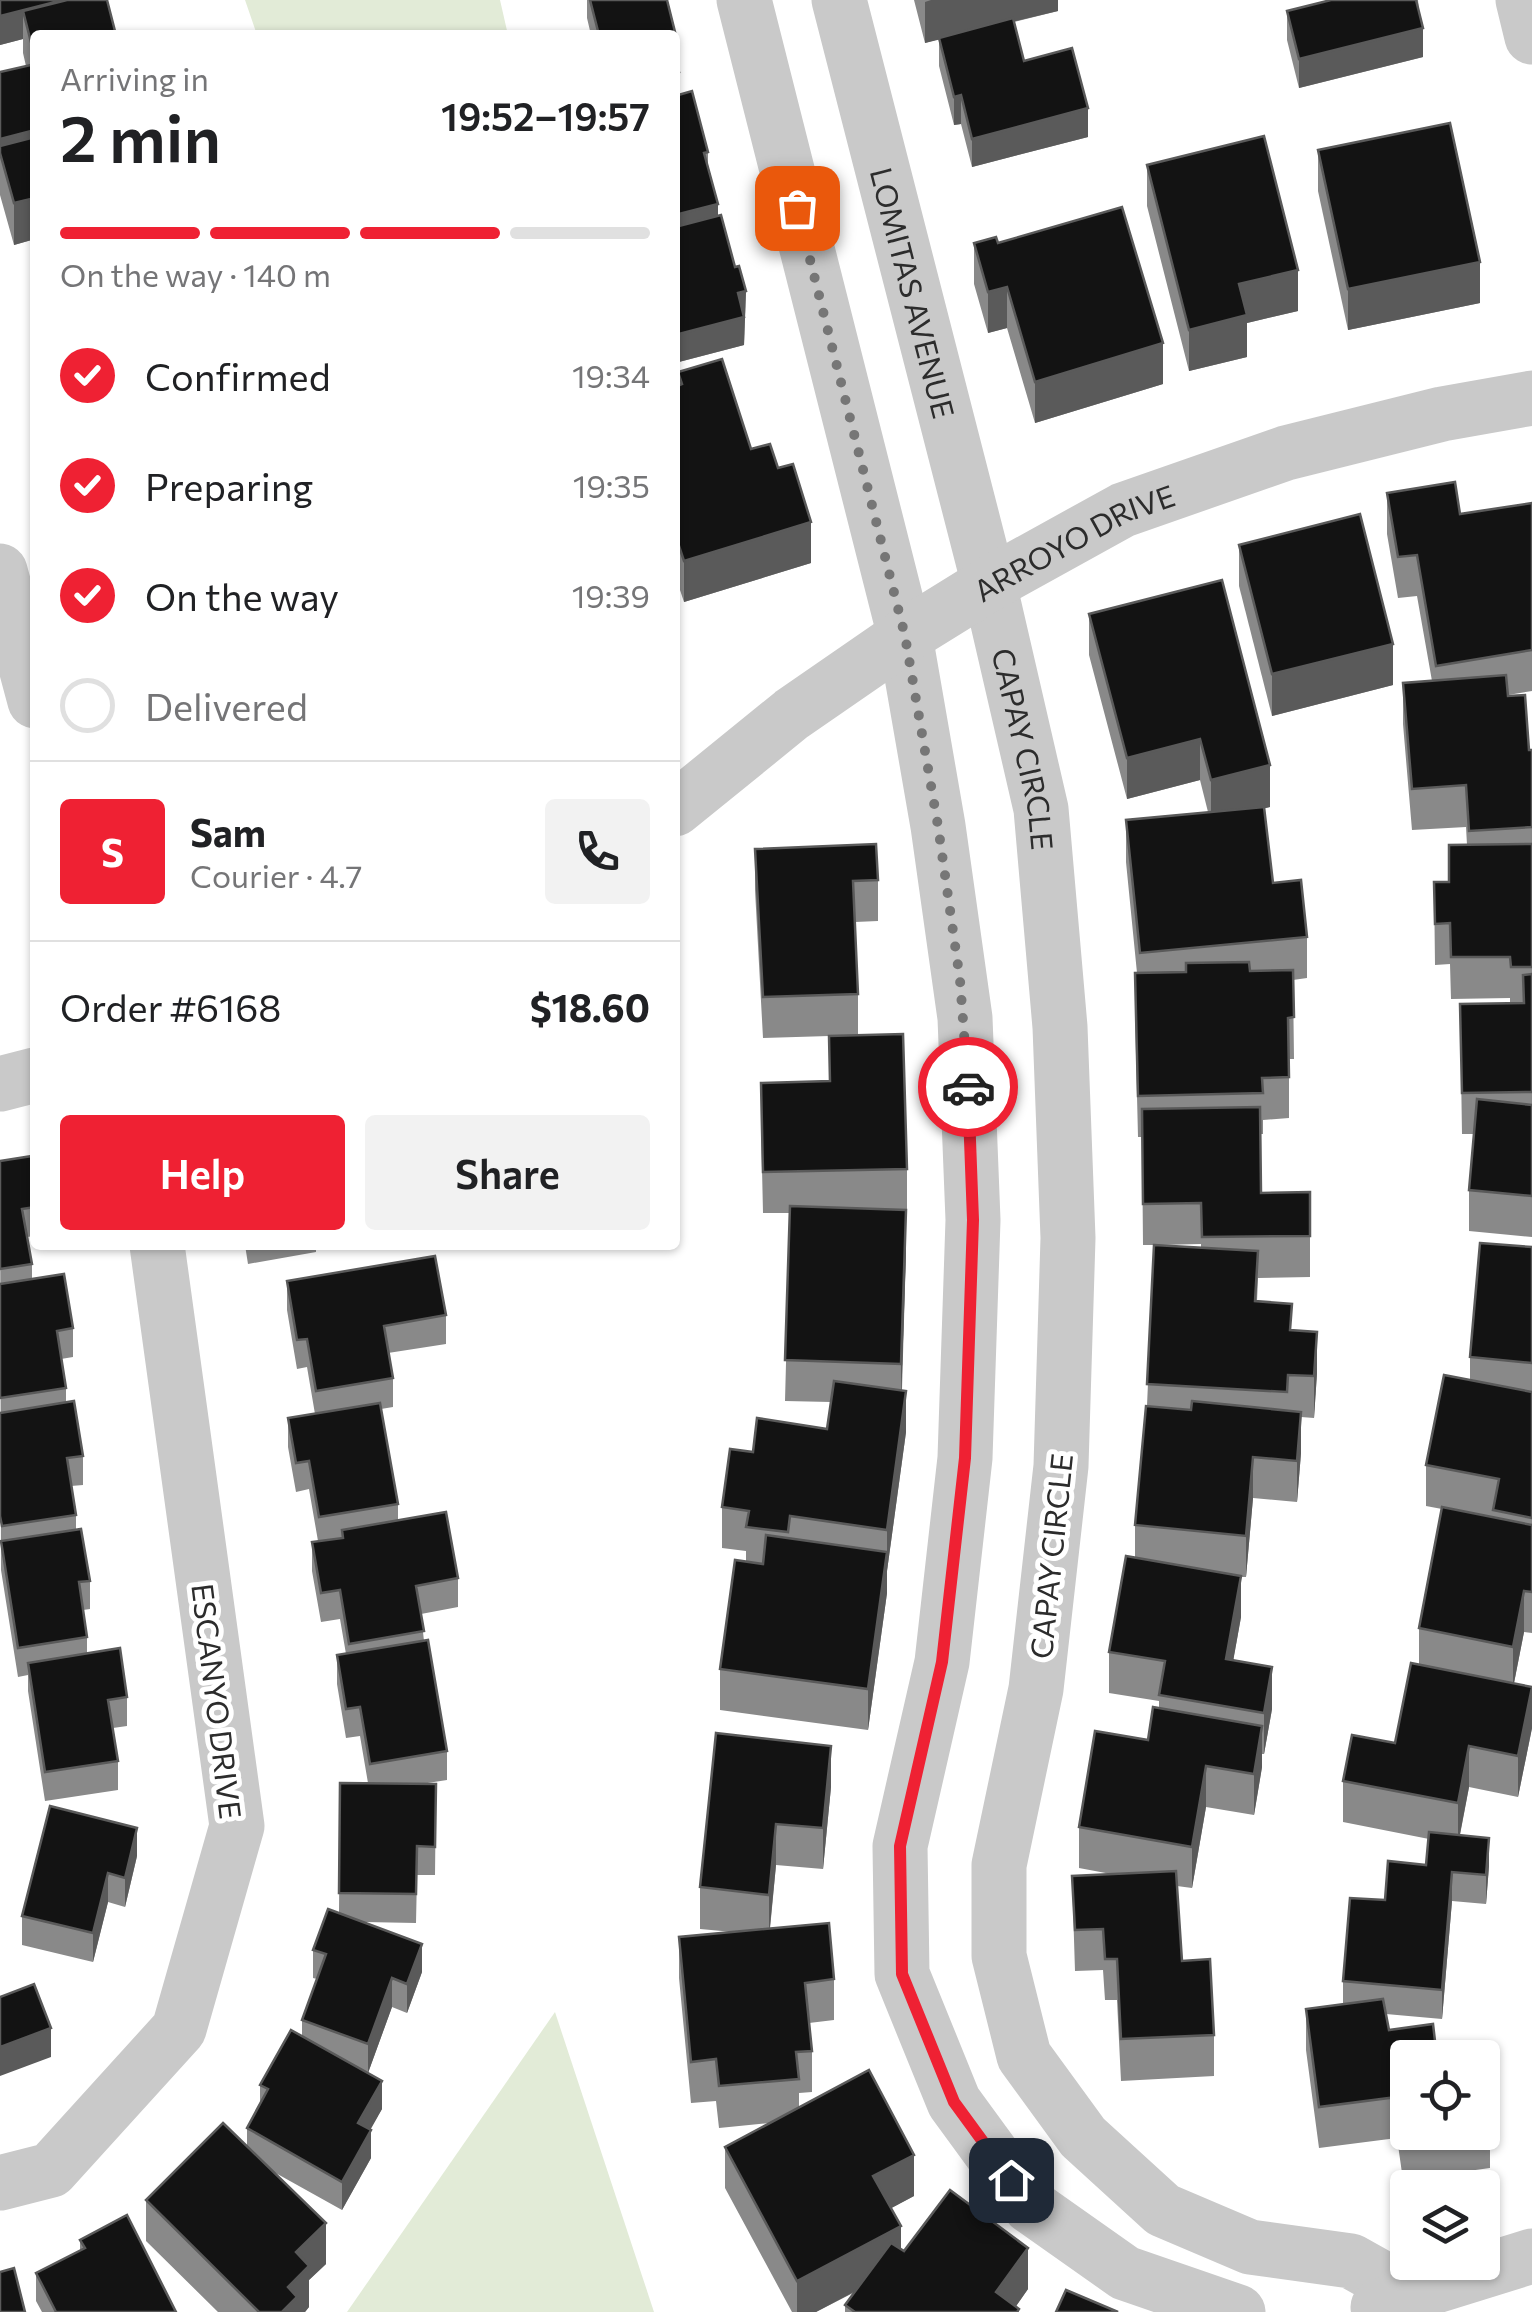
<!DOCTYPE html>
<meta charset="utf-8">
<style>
:root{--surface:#fff;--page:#f2f2f2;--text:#202124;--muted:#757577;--line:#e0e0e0;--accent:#ef2133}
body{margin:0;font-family:Commissioner,sans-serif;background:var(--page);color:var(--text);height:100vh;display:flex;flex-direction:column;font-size:38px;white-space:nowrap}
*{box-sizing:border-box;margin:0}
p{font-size:32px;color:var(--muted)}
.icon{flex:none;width:55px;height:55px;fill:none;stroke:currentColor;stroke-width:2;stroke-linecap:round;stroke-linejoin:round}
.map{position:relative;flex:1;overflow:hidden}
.panel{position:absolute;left:30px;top:30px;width:650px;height:1220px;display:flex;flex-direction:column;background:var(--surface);border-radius:10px;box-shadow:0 2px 8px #0004}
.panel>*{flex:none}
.buttons{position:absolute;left:1390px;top:2040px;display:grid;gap:20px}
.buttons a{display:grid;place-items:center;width:110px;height:110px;border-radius:10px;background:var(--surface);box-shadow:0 2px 8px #0004;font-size:50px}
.pin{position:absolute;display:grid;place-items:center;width:85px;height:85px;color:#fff;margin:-42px;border-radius:20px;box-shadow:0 5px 15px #0006}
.courier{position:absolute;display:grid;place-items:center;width:100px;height:100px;margin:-50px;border:8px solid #ef2133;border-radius:50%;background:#fff;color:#222;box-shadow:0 2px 12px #0007}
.overview em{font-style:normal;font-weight:600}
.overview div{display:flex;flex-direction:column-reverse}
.overview{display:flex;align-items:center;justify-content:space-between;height:170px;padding:0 30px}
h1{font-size:65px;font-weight:600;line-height:75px}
.bar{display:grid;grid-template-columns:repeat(4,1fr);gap:15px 10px;align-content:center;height:120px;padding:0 30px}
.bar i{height:12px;border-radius:8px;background:var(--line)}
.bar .selected{background:var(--accent)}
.bar p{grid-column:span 4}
.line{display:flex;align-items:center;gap:25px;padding:0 30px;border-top:2px solid var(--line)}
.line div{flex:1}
.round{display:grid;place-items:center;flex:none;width:105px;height:105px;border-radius:10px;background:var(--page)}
ol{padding:0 30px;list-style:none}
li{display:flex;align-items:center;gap:30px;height:110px}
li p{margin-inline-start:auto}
li .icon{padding:10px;border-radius:50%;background:var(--accent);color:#fff;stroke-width:4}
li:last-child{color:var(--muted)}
li i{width:55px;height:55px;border:5px solid var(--line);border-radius:50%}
.action{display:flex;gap:20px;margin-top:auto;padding:20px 30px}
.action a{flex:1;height:115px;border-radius:10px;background:var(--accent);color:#fff;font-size:40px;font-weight:600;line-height:115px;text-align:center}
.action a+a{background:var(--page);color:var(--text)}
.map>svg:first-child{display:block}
.green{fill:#e2ebd7}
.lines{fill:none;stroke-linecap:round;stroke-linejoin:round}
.minor{stroke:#c9c9c9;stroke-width:55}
.wall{fill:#898989;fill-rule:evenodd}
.shaded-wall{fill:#5a5a5a}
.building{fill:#131313;stroke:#5a5a5a;stroke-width:2.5}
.done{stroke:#767676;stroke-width:10;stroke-dasharray:0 18}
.route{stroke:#ef2133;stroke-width:12}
.labels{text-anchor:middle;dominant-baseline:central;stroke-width:10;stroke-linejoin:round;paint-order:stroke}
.street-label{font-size:30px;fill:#2c2c2c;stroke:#fff}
</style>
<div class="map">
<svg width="1532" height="2312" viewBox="0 0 1532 2312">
<rect width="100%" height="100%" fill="#fff"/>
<!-- green -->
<g class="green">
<polygon points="245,0 500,0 508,35 257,35"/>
<polygon points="555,2012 654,2312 347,2312"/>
</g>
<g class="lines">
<!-- minor -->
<g class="minor">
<polyline points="744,0 905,636 938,826 965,1018 973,1220 965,1458 942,1662 900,1846 902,1974 954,2102 1030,2206 1125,2273 1238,2312"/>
<path id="s1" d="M839 0 989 584 1041 809 1060 1027 1068 1238 1061 1466 1036 1689 999 1865V1956L1024 2056 1083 2137 1163 2210 1250 2247 1351 2261 1410 2294"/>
<polyline points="1523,0 1532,37"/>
<polyline points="0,571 35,701"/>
<path id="s2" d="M675 809 792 714 905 636 989 584 1123 510 1286 453 1442 414 1532 398"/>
<polyline points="0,1084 35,1075"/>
<polyline points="0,2183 51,2170 179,2029 237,1826 157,1245"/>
<polyline points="1378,2307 1410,2294 1532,2256"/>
</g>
</g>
<!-- wall -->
<g class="wall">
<polygon points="0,0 108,0 35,35 35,239 14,245 0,195 0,72 26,66 23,53 23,39 0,45"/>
<polygon points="587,0 667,0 678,44 679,95 692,91 708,152 708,165 718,204 718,216 721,215 735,267 739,266 746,291 744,345 675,363 675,35 591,35 587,18"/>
<polygon points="914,0 1058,0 1058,11 1014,22 1024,61 1088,137 972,167 961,124 954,125 939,66 939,39 925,43"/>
<polygon points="1418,0 1423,57 1299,88 1287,40 1287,11"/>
<polygon points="1318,150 1480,303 1348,330 1318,191"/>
<polygon points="1147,165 1298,311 1247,323 1247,357 1189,371 1147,206"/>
<polygon points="974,243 998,243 1163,384 1035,423 1007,328 988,333 974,284"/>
<polygon points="35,266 35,320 32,308 32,267"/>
<polygon points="678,372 751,449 811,563 684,602 675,575 675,387 678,386"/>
<polygon points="1387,493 1460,514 1532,503 1532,691 1508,695 1529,750 1532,750 1532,1237 1469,1231 1469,1190 1474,1134 1462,1134 1460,1004 1510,1003 1510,998 1451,999 1450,964 1435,965 1434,882 1449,882 1467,845 1466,827 1412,830 1403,724 1403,683 1432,681 1417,596 1398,598 1387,534"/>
<polygon points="1239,545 1393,685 1272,716 1239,586"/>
<path d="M1089 614 1270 807 1264 808 1273 883 1307 937V978L1293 980 1294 1059H1289V1118L1263 1120V1134H1260L1261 1193 1310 1192V1277L1258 1278 1257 1301 1292 1330 1317 1373 1314 1418 1301 1417V1453L1297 1502 1253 1498 1246 1577H1241V1617L1233 1661 1272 1709 1264 1754H1262V1767L1254 1815 1206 1807 1192 1888 1177 1886 1182 1961 1214 2035V2076L1121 2081 1117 2000H1105L1103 1970 1075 1971 1072 1876 1111 1874 1079 1868V1827L1148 1740 1159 1708V1701L1109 1693V1652L1135 1558V1525L1147 1406 1154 1245H1143L1142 1137H1138L1135 1014V973H1137L1126 862V820L1208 812 1200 780 1127 799 1089 655ZM1201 1244V1248L1160 1245Z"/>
<polygon points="755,849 878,880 878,921 855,922 858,994 858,1035 907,1169 907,1210 899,1210 906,1252 902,1390 906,1432 887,1571 887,1593 868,1730 720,1710 720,1669 746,1561 746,1551 722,1548 722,1507 753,1452 827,1429 831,1402 785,1401 790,1213 763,1213 761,1124 761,1083 829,1081 829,1036 763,1038 755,890"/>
<polygon points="0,1161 35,1179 35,1236 27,1237 32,1264 32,1279 73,1328 73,1357 61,1359 66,1388 66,1403 83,1456 83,1485 71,1486 76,1515 76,1530 90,1581 90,1609 83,1610 87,1637 87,1653 127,1697 127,1726 113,1728 118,1761 118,1790 45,1801 28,1691 28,1675 18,1677 1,1570"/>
<polygon points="245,1245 316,1245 316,1252 248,1264"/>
<polygon points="1532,1247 1532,1633 1524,1632 1514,1683 1532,1728 1518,1797 1469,1787 1460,1835 1489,1866 1486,1904 1452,1901 1442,2019 1386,2014 1408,2132 1482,2132 1482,2073 1490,2127 1490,2168 1403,2180 1397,2138 1319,2148 1306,2050 1306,2009 1343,2004 1343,1981 1385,1900 1426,1865 1429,1839 1343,1822 1343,1781 1395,1743 1419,1665 1419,1628 1442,1509 1426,1506 1426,1465 1470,1380 1470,1357"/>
<polygon points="287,1281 446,1315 446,1344 388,1353 393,1378 393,1407 381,1409 398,1504 398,1520 458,1578 458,1607 421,1614 424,1641 447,1751 447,1780 421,1784 436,1784 435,1875 417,1875 416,1923 364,1922 422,1972 407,2013 392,2007 368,2073 382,2109 370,2129 371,2158 342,2210 272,2171 326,2264 309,2280 309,2307 305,2312 218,2312 146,2241 146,2200 247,2146 247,2128 260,2105 260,2085 302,2036 302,2020 317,1979 313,1978 313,1950 339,1913 340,1783 368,1783 360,1736 346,1738 337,1684 337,1655 346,1654 340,1619 321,1622 312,1571 312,1542 318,1541 309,1489 296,1492 288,1447 288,1418 315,1414 307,1367 297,1369 287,1310"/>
<polygon points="716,1733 831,1787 823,1869 776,1865 770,1929 834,1979 834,2020 809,2023 812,2051 812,2092 799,2093 799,2107 914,2196 891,2208 901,2249 1028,2289 1016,2306 1019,2312 845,2312 845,2305 855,2292 816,2312 792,2312 725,2188 725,2147 770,2123 719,2128 716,2101 691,2103 679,1978 679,1937 733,1932 700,1929 700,1887"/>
<polygon points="137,1856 125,1907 108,1902 93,1962 22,1945 22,1916"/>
<polygon points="80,2240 176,2312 42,2312 36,2301 36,2273 80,2250"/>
</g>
<!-- shaded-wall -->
<g class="shaded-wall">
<polygon points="63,0 108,0 108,17 23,11 23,39 0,45 0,16"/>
<polygon points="931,0 1058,0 1058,11 925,43 925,2"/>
<polygon points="1423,28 1423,57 1299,88 1299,59"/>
<polygon points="678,44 679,101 675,102 675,45"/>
<polygon points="961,95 961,124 954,125 954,97"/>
<polygon points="1088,108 1088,137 972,167 972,139"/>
<polygon points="35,130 35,171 0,153 0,139"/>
<polygon points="35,198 35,239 14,245 14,203"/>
<polygon points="718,204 718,233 675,244 675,215"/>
<polygon points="1480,262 1480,303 1348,330 1348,289"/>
<polygon points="1298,270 1298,311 1247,323 1247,357 1189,371 1189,330 1239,284"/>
<polygon points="1007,287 1007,328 988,333 988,292"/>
<polygon points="746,291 744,345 675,363 675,335 738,293"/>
<polygon points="1163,343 1163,384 1035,423 1035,382"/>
<polygon points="811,522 811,563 684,602 684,561"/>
<polygon points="1393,644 1393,685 1272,716 1272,674"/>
<polygon points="1200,739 1200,780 1127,799 1127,758"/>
<polygon points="1270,765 1270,807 1211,822 1211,780"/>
<polygon points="906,1210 906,1252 901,1405 901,1364"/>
<polygon points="1317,1332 1317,1373 1314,1418 1314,1376"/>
<polygon points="906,1391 906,1432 887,1571 887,1530"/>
<polygon points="1301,1412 1301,1453 1297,1502 1297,1461"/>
<polygon points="1253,1457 1253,1498 1246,1577 1246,1536"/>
<polygon points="887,1552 887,1593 868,1730 868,1689"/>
<polygon points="1241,1576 1241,1617 1226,1701 1226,1659"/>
<polygon points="1524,1591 1524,1632 1513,1688 1513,1647"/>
<polygon points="1272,1667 1272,1709 1264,1754 1264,1713"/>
<polygon points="1532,1687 1532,1728 1518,1797 1518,1756"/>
<polygon points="1262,1726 1262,1767 1254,1815 1254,1774"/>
<polygon points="831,1746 831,1787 823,1869 823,1828"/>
<polygon points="1469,1746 1469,1787 1458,1844 1458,1803"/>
<polygon points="1206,1766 1206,1807 1192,1888 1192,1847"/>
<polygon points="776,1824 776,1865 769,1936 769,1895"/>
<polygon points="137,1828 137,1856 125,1907 125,1878"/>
<polygon points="1489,1838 1489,1866 1486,1904 1486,1875"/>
<polygon points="1452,1872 1452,1901 1442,2019 1442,1990"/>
<polygon points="108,1873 108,1902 93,1962 93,1933"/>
<polygon points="422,1944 422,1972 407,2013 407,1984"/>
<polygon points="392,1978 392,2007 368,2073 368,2044"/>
<polygon points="51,2028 51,2057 0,2076 0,2047"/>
<polygon points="382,2081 382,2109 358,2152 358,2123"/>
<polygon points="371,2130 371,2158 342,2210 342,2182"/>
<polygon points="914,2155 914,2196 873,2218 873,2176"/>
<polygon points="326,2223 326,2264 309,2280 309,2307 305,2312 282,2312 296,2252"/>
<polygon points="901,2226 901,2267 816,2312 797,2312 797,2281"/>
<polygon points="1028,2248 1028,2289 1012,2312 996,2292"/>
</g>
<!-- building -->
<g class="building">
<polygon points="0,0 63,0 0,16"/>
<polygon points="67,0 107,0 116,35 35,35 35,58 23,11"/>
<polygon points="590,0 667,0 678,44 675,45 675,35 599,35"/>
<polygon points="1331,0 1416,0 1423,28 1299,59 1287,11"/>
<polygon points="1013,18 1024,61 1072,48 1088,108 972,139 961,95 954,97 939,38"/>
<polygon points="675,57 679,72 675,73"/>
<polygon points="35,64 35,130 0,139 0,72"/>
<polygon points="692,91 708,152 704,153 718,204 675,215 675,96"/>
<polygon points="1450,123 1480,262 1348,289 1318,150"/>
<polygon points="1264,136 1298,270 1239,284 1247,315 1189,330 1147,165"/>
<polygon points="35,137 35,198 14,203 0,153 0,146"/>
<polygon points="1122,207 1163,343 1035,382 1007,287 988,292 974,243 996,237 998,243"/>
<polygon points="721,215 735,267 739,266 746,291 738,293 744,317 675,335 675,227"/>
<polygon points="722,359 751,449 770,444 778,468 793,464 811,522 684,561 675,534 675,387 682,384 678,372"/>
<polygon points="1455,482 1460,514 1532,503 1532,650 1436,666 1417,555 1398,557 1387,493"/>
<polygon points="1360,514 1393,644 1272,674 1239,545"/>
<polygon points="1222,580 1270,765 1211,780 1200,739 1127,758 1089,614"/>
<polygon points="1506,675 1508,696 1525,695 1529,750 1532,750 1532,827 1469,831 1466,785 1412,789 1403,683"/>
<polygon points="1264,807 1273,883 1301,880 1307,937 1140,953 1126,820"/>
<polygon points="876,844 878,880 853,881 858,994 763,997 755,849"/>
<polygon points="1532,844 1532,967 1511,967 1510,957 1451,957 1450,923 1435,924 1434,882 1449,882 1449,845"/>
<polygon points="1249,962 1250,971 1293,970 1294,1017 1288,1018 1289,1077 1262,1078 1263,1093 1138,1096 1135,973 1186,972 1186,963"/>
<polygon points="1532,974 1532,1092 1462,1093 1460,1004 1524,1003 1523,975"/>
<polygon points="903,1034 907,1169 763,1172 761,1083 830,1081 829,1036"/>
<polygon points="1477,1099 1532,1105 1532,1196 1469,1190"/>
<polygon points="1260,1107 1261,1193 1310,1192 1310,1236 1202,1237 1201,1203 1143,1204 1142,1109"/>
<polygon points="32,1156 35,1179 35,1207 22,1209 32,1264 0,1269 0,1161"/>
<polygon points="790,1206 906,1210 901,1364 785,1360"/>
<polygon points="1480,1243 1532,1247 1532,1363 1470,1357"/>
<polygon points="1154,1245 1258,1251 1255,1301 1292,1304 1290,1330 1317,1332 1314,1376 1288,1375 1287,1392 1147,1384"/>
<polygon points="435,1256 446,1315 384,1326 393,1378 316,1391 307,1339 297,1340 287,1281"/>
<polygon points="64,1274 73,1328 57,1331 66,1388 0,1398 0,1284"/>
<polygon points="1444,1375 1532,1392 1532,1518 1493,1510 1499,1479 1426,1465"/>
<polygon points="834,1381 906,1391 887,1530 790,1516 788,1532 746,1527 749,1511 722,1507 730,1449 753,1452 757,1418 827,1429"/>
<polygon points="74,1401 83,1456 67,1458 76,1515 2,1526 0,1516 0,1413"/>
<polygon points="1192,1401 1301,1412 1297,1461 1253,1457 1246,1536 1135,1525 1146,1406 1191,1410"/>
<polygon points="380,1403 398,1504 319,1517 309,1461 296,1463 288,1418"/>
<polygon points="1442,1507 1532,1525 1532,1592 1524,1591 1513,1647 1419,1628"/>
<polygon points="446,1512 458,1578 416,1586 424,1631 349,1644 340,1590 321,1593 312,1542 343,1538 342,1530"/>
<polygon points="81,1529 90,1581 79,1582 87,1637 18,1648 1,1541"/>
<polygon points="766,1535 887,1552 868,1689 720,1669 735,1560 763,1564"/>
<polygon points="1126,1556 1241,1576 1226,1659 1272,1667 1264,1713 1159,1695 1165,1661 1109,1652"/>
<polygon points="428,1640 447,1751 370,1764 360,1707 346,1709 337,1655"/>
<polygon points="120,1648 127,1697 108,1700 118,1761 45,1772 28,1663"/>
<polygon points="1411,1663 1532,1687 1518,1756 1469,1746 1458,1803 1343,1781 1352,1735 1395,1743"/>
<polygon points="1153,1707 1262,1726 1254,1774 1206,1766 1192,1847 1079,1827 1095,1731 1148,1740"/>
<polygon points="716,1733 831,1746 823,1828 776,1824 769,1895 700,1887"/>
<polygon points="340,1783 436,1784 435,1847 417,1846 416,1894 339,1893"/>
<polygon points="50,1806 137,1828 125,1878 108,1873 93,1933 22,1916"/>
<polygon points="1429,1832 1489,1838 1486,1875 1452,1872 1442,1990 1343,1981 1350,1898 1385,1900 1388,1861 1426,1865"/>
<polygon points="1176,1871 1182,1961 1210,1959 1214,2035 1121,2039 1117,1959 1105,1959 1103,1929 1075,1930 1072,1876"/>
<polygon points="328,1909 422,1944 407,1984 392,1978 368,2044 302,2020 326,1954 313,1950"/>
<polygon points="829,1923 834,1979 805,1983 812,2051 796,2052 799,2079 719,2086 716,2059 691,2062 679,1937"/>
<polygon points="34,1984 51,2028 0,2047 0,1997"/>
<polygon points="1383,1999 1389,2030 1433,2024 1437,2058 1408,2058 1408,2132 1448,2132 1403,2139 1397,2097 1319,2107 1306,2009"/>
<polygon points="291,2030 382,2081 358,2123 371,2130 342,2182 247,2128 268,2089 260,2085"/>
<polygon points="869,2070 914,2155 873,2176 901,2226 797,2281 725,2147"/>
<polygon points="1482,2073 1490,2127 1482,2128"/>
<polygon points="223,2123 326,2223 296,2252 309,2266 288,2287 297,2297 282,2312 259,2312 146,2200"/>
<polygon points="950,2190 1028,2248 996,2292 1019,2309 1017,2312 855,2312 845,2305 891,2243 904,2251"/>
<polygon points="127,2215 176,2312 56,2312 36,2273 85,2248 80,2240"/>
<polygon points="14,2268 25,2312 0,2312 0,2272"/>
<polygon points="1066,2290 1118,2312 1056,2312"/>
</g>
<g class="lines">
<!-- done -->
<polyline class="done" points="797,208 905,636 938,826 960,980 968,1087"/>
<!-- route -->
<polyline class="route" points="968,1087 973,1220 965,1458 942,1662 900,1846 902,1974 954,2102 1011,2180"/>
</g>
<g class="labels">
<!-- street labels -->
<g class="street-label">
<text stroke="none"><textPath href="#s1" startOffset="302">LOMITAS AVENUE</textPath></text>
<text stroke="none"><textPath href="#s2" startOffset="482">ARROYO DRIVE</textPath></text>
<text stroke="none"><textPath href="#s1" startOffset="772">CAPAY CIRCLE</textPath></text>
<text transform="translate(1050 1556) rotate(-84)">CAPAY CIRCLE</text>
<text transform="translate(218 1701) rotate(83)">ESCANYO DRIVE</text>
</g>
</g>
</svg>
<div class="buttons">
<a><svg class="icon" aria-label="locate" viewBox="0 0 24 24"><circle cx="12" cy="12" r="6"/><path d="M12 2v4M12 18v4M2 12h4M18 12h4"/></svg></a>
<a><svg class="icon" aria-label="layers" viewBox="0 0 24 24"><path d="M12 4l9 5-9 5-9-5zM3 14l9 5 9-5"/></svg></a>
</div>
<div class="pin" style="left:797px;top:208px;background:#ea580c"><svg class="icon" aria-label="bag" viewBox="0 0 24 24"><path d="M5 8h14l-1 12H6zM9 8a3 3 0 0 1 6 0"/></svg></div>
<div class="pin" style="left:1011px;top:2180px;background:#1f2937"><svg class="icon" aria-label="home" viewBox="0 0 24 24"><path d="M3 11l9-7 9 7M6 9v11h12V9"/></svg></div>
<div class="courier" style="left:968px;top:1087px"><svg class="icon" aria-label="car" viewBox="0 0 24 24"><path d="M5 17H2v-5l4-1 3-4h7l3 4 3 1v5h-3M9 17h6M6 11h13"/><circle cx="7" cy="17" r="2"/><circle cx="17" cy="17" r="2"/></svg></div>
<section class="panel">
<div class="overview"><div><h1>2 min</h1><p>Arriving in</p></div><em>19:52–19:57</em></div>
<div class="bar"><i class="selected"></i><i class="selected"></i><i class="selected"></i><i></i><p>On the way · 140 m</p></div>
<ol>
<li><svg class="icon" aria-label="check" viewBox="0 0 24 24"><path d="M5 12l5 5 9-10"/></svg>Confirmed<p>19:34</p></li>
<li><svg class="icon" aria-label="check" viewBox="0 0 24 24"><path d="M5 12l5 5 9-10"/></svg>Preparing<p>19:35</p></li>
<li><svg class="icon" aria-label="check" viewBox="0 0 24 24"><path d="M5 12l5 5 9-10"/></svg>On the way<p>19:39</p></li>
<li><i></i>Delivered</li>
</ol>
<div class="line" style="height:180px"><b class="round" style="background:var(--accent);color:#fff">S</b><div><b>Sam</b><p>Courier · 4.7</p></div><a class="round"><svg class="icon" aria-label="phone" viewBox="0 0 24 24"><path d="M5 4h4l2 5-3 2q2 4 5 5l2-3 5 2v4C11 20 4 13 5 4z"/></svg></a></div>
<div class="line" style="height:130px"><div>Order #6168</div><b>$18.60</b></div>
<div class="action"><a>Help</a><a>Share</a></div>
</section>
</div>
